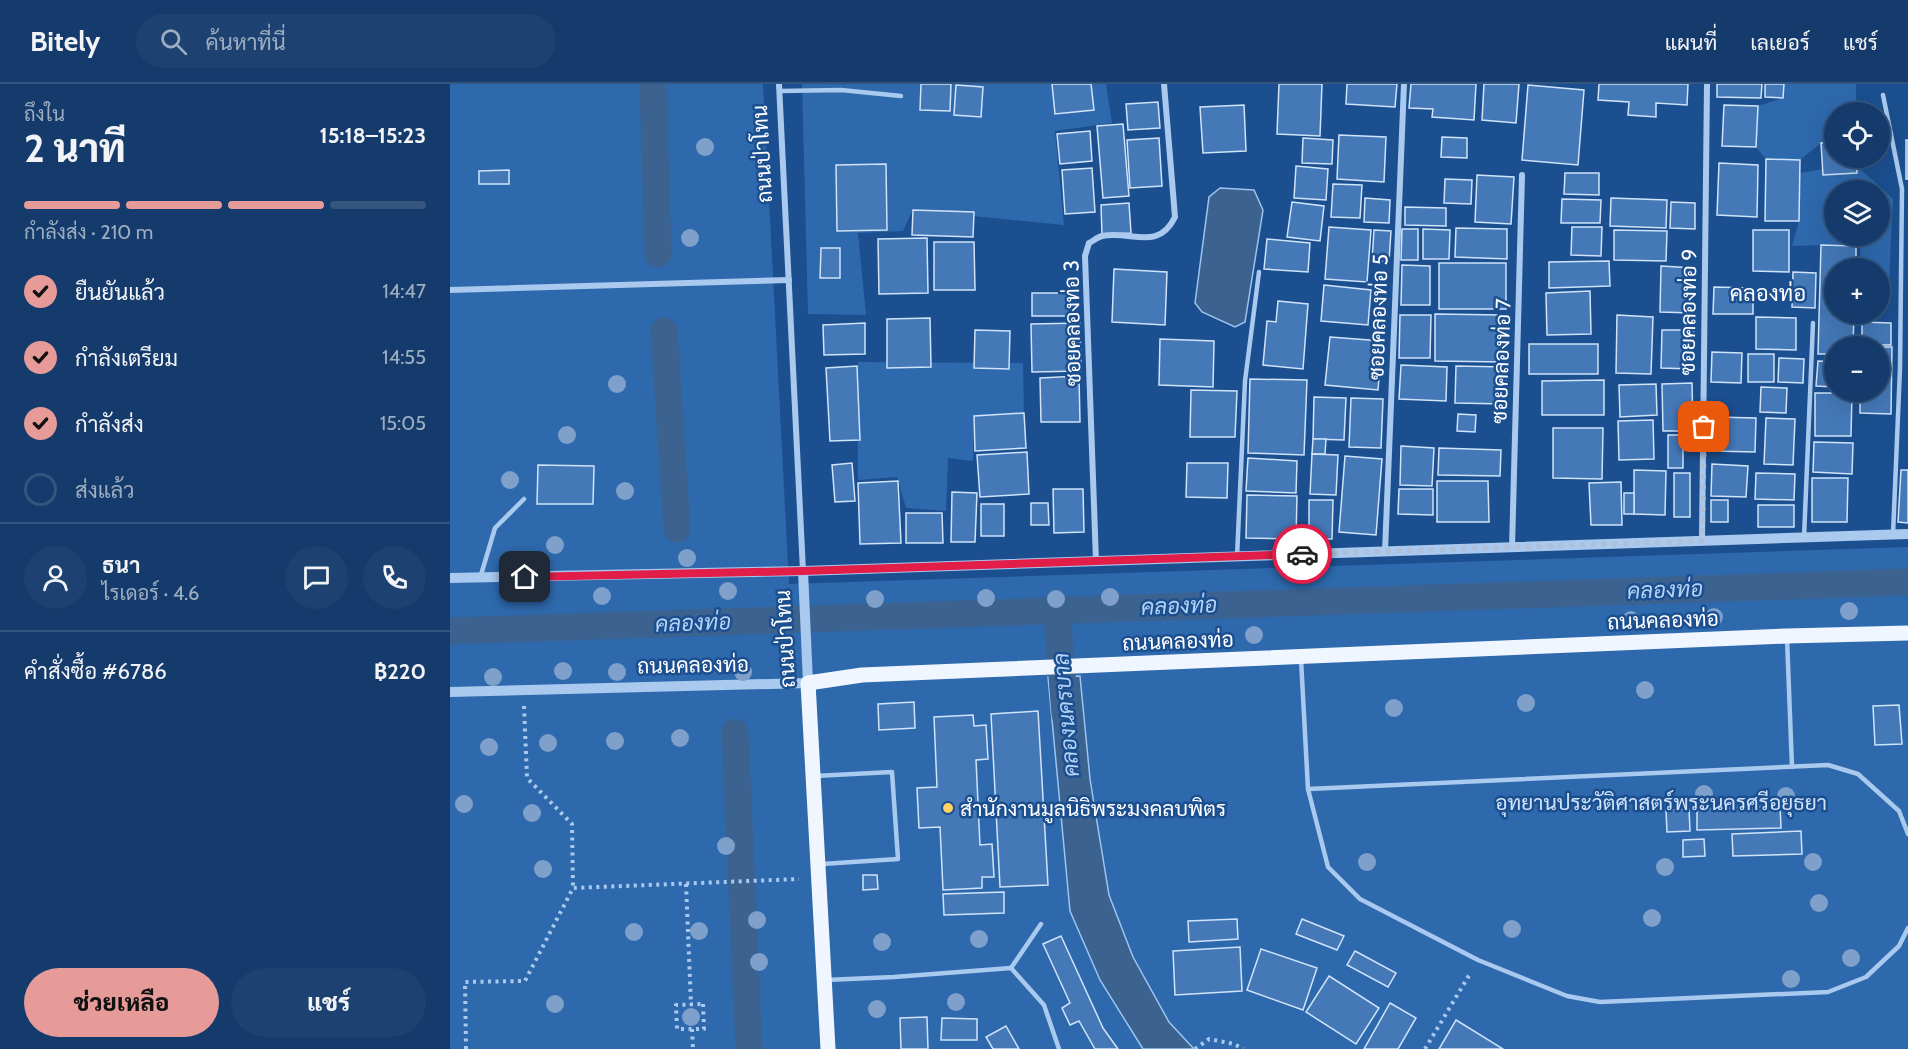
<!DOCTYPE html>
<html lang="th">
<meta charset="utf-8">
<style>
:root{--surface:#143b6b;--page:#1d4271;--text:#f1f3f6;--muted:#9dadc1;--line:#33557e;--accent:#e69b98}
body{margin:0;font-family:Cabin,Sarabun,sans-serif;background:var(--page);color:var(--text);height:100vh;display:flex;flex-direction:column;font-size:22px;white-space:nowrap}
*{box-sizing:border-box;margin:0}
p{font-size:20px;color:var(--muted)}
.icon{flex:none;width:33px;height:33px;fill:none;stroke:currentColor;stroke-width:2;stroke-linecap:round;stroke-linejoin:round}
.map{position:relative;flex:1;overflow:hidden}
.panel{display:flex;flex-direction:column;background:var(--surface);width:450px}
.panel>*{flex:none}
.buttons{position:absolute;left:1374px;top:18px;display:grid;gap:12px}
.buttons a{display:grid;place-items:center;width:66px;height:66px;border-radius:50%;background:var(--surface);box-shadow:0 6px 24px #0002,0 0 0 2px var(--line);font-size:30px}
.pin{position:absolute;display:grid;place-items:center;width:51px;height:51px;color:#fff;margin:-26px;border-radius:12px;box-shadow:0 3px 9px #0006}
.courier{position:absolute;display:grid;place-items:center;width:60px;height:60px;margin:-30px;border:4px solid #e11d48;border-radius:50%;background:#fff;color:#222;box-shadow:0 2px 8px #0007}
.headline em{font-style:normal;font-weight:800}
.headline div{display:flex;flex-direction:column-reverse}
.headline{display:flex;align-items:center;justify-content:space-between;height:102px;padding:0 24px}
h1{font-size:39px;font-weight:800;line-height:45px}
.bar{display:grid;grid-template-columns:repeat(4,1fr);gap:9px 6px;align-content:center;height:72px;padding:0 24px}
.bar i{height:8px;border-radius:4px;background:var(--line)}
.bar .current{background:var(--accent)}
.bar p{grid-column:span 4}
.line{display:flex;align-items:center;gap:15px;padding:0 24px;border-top:2px solid var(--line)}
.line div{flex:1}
.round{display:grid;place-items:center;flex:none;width:63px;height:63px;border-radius:32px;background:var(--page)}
ol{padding:0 24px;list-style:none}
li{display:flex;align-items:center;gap:18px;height:66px}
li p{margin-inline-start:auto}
li .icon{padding:6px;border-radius:50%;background:var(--accent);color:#111;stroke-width:4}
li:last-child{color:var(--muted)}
li i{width:33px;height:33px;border:3px solid var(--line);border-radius:50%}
.button{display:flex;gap:12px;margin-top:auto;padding:12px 24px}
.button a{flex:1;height:69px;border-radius:36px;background:var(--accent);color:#111;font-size:24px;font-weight:800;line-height:69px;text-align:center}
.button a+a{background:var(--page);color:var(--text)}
header{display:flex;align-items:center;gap:36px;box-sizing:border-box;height:84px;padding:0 30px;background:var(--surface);border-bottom:2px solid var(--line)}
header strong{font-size:28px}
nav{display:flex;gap:33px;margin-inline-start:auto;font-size:21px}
.search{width:420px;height:54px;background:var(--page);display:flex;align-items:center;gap:15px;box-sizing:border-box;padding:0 21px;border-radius:33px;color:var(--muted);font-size:22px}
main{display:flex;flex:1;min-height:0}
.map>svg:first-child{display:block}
.green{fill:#2e69ad;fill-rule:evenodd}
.water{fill:#3c6290;stroke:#9cc4f0;stroke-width:1.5}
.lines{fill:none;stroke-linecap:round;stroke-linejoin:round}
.canal{stroke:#3c6290;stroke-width:27}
.building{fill:#4478b7;stroke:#cfe3fa;stroke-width:1.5}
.path{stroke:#a9c9ee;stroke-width:4;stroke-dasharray:3 4.5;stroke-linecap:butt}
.service{stroke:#a9c9ee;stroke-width:4.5}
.minor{stroke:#a9c9ee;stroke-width:6}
.tertiary{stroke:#a9c9ee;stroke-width:10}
.primary{stroke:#f0f6ff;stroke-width:15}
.tree{fill:#7ea0ca}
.done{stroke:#afc1d8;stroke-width:6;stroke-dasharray:0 10.8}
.route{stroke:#e11d48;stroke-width:8}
.poi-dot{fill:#ffd166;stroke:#1b4f8f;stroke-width:2}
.labels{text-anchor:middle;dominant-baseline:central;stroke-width:5;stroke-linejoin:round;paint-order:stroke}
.street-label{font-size:21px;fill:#fff;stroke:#1b4f8f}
.park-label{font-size:21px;fill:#cfe3fa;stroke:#1b4f8f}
.poi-label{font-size:21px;fill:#fff;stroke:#1b4f8f;text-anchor:start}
.neighbourhood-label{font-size:22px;fill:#fff;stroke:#1b4f8f}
.water-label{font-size:22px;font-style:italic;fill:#b5d3f5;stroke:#1b4f8f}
</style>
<header>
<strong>Bitely</strong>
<div class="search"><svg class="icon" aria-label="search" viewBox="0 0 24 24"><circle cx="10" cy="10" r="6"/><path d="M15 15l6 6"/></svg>ค้นหาที่นี่</div>
<nav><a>แผนที่</a><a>เลเยอร์</a><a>แชร์</a></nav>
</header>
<main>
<section class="panel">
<div class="headline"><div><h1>2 นาที</h1><p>ถึงใน</p></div><em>15:18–15:23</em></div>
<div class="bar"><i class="current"></i><i class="current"></i><i class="current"></i><i></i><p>กำลังส่ง · 210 m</p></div>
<ol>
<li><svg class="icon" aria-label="check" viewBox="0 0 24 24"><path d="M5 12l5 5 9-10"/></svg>ยืนยันแล้ว<p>14:47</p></li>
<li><svg class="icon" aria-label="check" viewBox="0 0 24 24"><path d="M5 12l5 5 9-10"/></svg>กำลังเตรียม<p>14:55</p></li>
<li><svg class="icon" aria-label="check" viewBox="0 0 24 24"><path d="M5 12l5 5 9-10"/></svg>กำลังส่ง<p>15:05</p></li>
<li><i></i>ส่งแล้ว</li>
</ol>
<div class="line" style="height:108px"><a class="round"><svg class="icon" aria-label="person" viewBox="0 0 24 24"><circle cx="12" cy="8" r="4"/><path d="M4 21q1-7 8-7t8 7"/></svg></a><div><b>ธนา</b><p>ไรเดอร์ · 4.6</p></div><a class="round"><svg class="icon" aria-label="chat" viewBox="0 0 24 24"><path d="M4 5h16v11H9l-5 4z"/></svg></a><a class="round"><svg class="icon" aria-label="phone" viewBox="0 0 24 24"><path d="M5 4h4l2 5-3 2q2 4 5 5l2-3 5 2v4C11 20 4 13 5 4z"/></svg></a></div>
<div class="line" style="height:78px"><div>คำสั่งซื้อ #6786</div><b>฿220</b></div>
<div class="button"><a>ช่วยเหลือ</a><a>แชร์</a></div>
</section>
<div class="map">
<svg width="1458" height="965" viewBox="0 0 1458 965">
<rect width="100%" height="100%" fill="#1b4f8f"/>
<!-- green -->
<g class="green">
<polygon points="0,0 313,0 339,500 1458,463 1458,965 0,965"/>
<polygon points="352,0 656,0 662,39 605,47 614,141 463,126 453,147 408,149 416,231 358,230"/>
<polygon points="1334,0 1406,0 1406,28 1384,28 1384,58 1371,59 1350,76 1316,75 1306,63 1308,22 1333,14"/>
<path d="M1407 82 1443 115 1439 197 1430 204V184H1411L1410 160 1342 162 1349 137 1350 89 1373 85V91L1407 89ZM1384 106H1430V152H1384Z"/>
<polygon points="408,278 573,279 574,334 524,332 523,377 498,374 496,427 456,424 447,393 408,396"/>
</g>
<!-- water -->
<g class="water">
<polygon points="770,104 804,106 813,126 795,238 785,243 752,228 745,219 759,113"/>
<polygon points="630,592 640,695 659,811 683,873 719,938 744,965 693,965 650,896 620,827 598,593"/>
</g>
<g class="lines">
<!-- canal -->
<g class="canal">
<polyline points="203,0 208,170"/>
<polyline points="214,247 227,445"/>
<polyline points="607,527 615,630"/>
<polyline points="0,547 1458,498"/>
<polyline points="285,648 299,965"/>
</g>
</g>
<!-- building -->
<g class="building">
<polygon points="471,0 501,0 500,27 470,26"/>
<polygon points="602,0 641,0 644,26 605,30"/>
<polygon points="829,0 872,0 870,52 827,50"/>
<polygon points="897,0 947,0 945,23 896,20"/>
<polygon points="961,0 1026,0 1024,36 982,33 983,25 959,24"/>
<polygon points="1034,0 1069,0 1066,39 1032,36"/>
<polygon points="1149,0 1238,0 1237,21 1206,19 1206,33 1178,31 1179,18 1148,16"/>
<polygon points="1267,0 1312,0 1311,14 1267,13"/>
<polygon points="1315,0 1334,0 1333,14 1315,13"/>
<polygon points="506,1 533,3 531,33 504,31"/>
<polygon points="1078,1 1134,6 1128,81 1072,76"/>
<polygon points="708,18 710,44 678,46 676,20"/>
<polygon points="794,21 796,67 753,69 750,23"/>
<polygon points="1274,21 1308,22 1306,63 1272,62"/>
<polygon points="673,40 679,112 653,114 647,42"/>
<polygon points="640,47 642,77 610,80 607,50"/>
<polygon points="889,51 936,53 934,98 887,95"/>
<polygon points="992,53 1017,54 1017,74 991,73"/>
<polygon points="709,54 712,102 680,104 677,56"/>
<polygon points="853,54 883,56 882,80 852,79"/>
<rect x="1456" y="56" width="2" height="39"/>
<polygon points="1384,58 1384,74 1406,74 1407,89 1373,91 1371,59"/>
<polygon points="1316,75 1350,76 1349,137 1315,137"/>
<polygon points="1269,79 1308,81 1307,133 1267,131"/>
<polygon points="436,80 437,146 387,147 386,81"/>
<polygon points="846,82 878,85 876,116 844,114"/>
<polygon points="642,84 645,128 615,130 612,86"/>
<polygon points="59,86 59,100 29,100 29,87"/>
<polygon points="1115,89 1149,89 1149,111 1114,110"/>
<polygon points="1027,91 1064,93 1061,140 1025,138"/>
<polygon points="995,95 1022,96 1021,120 994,119"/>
<polygon points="883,100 912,101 910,134 881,133"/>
<polygon points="915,114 940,116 939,139 914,138"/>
<polygon points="1161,114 1217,116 1216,144 1160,142"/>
<polygon points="1112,115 1151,116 1150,139 1111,139"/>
<polygon points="842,118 874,122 870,157 837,153"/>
<polygon points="1221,118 1245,119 1245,145 1220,144"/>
<polygon points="679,119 681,149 652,151 651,121"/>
<polygon points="955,123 996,124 996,142 955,141"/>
<polygon points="463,126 524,128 523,153 462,151"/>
<polygon points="879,143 921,146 917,198 875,195"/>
<polygon points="1122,143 1152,143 1151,172 1121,171"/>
<polygon points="1006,144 1057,145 1057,175 1005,173"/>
<polygon points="952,145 968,145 968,176 951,176"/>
<polygon points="973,145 1000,146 999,175 973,175"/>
<polygon points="924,146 941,147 939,178 922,177"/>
<polygon points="1164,146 1217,147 1216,177 1164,176"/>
<polygon points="1303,146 1339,146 1339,188 1303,187"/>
<polygon points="477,154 478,209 429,210 428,155"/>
<polygon points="817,155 860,159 858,188 814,185"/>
<polygon points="484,158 524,158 525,206 484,206"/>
<polygon points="1371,161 1406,162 1406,184 1384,184 1384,230 1404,230 1403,262 1384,262 1384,270 1368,270"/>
<polygon points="371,164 390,164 390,194 370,194"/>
<polygon points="1159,177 1160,202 1099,204 1099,178"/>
<rect x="989" y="179" width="67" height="46"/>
<polygon points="952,181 980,182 980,221 951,221"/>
<polygon points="1211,182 1244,184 1242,229 1210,228"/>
<polygon points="664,185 717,188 715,241 662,238"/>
<polygon points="1343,188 1366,189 1365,224 1342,223"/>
<polygon points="874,201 921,206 918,241 871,237"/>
<polygon points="1264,203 1303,204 1303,230 1263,230"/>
<polygon points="1140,207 1141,250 1097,251 1096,209"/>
<polygon points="582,209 626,209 627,232 582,232"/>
<polygon points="828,217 858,220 853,285 813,281 817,237 826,238"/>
<polygon points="985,230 1054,231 1054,278 985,277"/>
<polygon points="950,231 981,231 980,274 949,274"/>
<polygon points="1167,231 1203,233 1201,290 1166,289"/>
<polygon points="1306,233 1346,234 1346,266 1306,265"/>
<polygon points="480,234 481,283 437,284 437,235"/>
<polygon points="1412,238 1441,239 1441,261 1412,261"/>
<polygon points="415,239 415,270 374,271 373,241"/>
<polygon points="630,239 631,287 582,288 581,240"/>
<polygon points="525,246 560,247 559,285 524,284"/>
<polygon points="1212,246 1244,246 1242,285 1211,284"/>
<polygon points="880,253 932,257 928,306 875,301"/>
<polygon points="710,255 764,257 763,303 709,301"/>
<rect x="1079" y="260" width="69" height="30"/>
<polygon points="1430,263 1442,263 1441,330 1410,329 1410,308 1430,308"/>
<polygon points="1262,268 1292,269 1291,299 1261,298"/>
<rect x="1298" y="270" width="26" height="28"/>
<polygon points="1329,274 1354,275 1353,299 1328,298"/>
<polygon points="1368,277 1384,278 1384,303 1366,302"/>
<polygon points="951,281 997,283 996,317 949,315"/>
<polygon points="407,282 410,356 380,357 376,284"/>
<polygon points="1006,282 1056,283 1055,320 1005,319"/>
<polygon points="629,292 630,338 591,338 590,294"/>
<polygon points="800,295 857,296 854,371 798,369"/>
<polygon points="1154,296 1154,331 1092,331 1092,297"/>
<polygon points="1242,299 1243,347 1213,347 1212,300"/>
<polygon points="1206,300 1207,331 1170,333 1169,301"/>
<polygon points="1311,303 1337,304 1336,329 1310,328"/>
<polygon points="741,306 787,307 785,353 740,353"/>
<polygon points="1365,309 1402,309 1401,352 1365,352"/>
<polygon points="864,313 896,314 894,356 863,355"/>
<polygon points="901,314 933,315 931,364 899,363"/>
<polygon points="574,329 576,364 525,367 524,332"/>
<polygon points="1008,330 1026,331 1025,348 1007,347"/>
<polygon points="1264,333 1306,334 1305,368 1263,367"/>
<polygon points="1316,334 1345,335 1343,381 1314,380"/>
<polygon points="1203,336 1204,375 1169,376 1168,337"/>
<polygon points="1103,344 1153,344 1152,395 1103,394"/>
<rect x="1218" y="351" width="15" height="33"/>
<polygon points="863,355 876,355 875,370 862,370"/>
<polygon points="1364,358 1403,359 1402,390 1363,388"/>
<polygon points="951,362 984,364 982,402 950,401"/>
<polygon points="989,364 1051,366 1050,392 988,391"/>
<polygon points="577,368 579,410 530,413 527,371"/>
<polygon points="862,370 888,371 886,411 860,410"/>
<polygon points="895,372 932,375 926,451 889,448"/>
<polygon points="798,374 847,377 846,409 796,407"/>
<polygon points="402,379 405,417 385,418 382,381"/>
<polygon points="737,379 778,379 777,414 736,413"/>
<polygon points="1262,380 1298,382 1296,413 1261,412"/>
<polygon points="88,381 144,382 143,420 87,420"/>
<polygon points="1184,386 1216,387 1215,431 1184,430"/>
<polygon points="1451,386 1458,386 1458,439 1448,438"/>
<rect x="1224" y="389" width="16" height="44"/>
<polygon points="1306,389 1345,390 1344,416 1305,415"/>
<polygon points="1362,394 1398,394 1397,438 1362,438"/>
<polygon points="448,397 451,459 410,460 408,399"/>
<polygon points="987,397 1038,397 1039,438 987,438"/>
<polygon points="1171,398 1172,441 1141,441 1139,399"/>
<polygon points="603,405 633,405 634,448 604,449"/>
<polygon points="949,405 983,405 983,431 948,430"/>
<polygon points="502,408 527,409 525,458 501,458"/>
<rect x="1174" y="409" width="10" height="21"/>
<polygon points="797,411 847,412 846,455 796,454"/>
<polygon points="859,416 883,416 882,455 859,455"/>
<rect x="1261" y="416" width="17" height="22"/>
<polygon points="581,419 598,419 599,441 581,441"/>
<rect x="531" y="420" width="23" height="32"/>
<rect x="1308" y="421" width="36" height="22"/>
<polygon points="456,429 492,429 493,459 456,459"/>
<polygon points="464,618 465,644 429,646 428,620"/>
<polygon points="1449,621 1452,660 1425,661 1423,622"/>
<polygon points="588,627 598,801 550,803 541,630"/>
<polygon points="523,631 524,642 536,641 538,675 526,676 530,761 542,760 544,793 532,793 532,804 493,806 490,743 469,744 467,704 487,703 484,633"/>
<polygon points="1330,722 1331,744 1247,746 1247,725"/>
<polygon points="1239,725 1240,747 1217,748 1216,726"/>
<polygon points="1351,747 1352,770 1283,772 1282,750"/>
<polygon points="1254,755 1255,772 1233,773 1233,756"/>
<polygon points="413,791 427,791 428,805 413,806"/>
<polygon points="554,808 554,829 494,831 493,810"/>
<polygon points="787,835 788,855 739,858 738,837"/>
<polygon points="852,835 894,852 887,866 846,850"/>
<polygon points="611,852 653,944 668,965 645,965 629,937 620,941 612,924 620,919 593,860"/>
<polygon points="790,863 792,907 725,911 723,867"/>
<polygon points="811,865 867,884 853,926 797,906"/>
<polygon points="905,867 946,889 938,903 897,881"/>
<polygon points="879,892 929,924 906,960 856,928"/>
<polygon points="940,919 966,934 948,965 914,965"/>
<polygon points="477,933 478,965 451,965 450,934"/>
<polygon points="492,934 527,935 527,956 491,956"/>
<polygon points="1006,936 1053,965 989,965"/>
<polygon points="556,942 569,965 543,965 536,953"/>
</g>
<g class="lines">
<!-- path -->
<g class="path">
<polyline points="74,622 77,694 122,740 123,804"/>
<polyline points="236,800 241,921"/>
<polygon points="253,920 254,945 227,945 226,921"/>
<polyline points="242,945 243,965"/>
<polyline points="16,965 15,898 75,897 123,804 349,795"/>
<polyline points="745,965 759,955 784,960 793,965"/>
<polyline points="975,965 1021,888"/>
</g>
<!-- service -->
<g class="service">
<polyline points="330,7 391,6 451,12"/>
<polyline points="1433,11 1452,105 1450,284 1443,451"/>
<polyline points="1354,454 1363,239"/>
<polyline points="787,473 795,297 809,188"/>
<polyline points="31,491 45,444 74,415"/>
<polyline points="1337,554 1342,683"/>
<polyline points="851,575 858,705 878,783 910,815 1028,876 1117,912 1150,918 1378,908 1416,893 1449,862 1458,844"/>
<polyline points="365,692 442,688 448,775 372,780"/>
<polyline points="858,705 1378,681 1408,690 1449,727 1458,750"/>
<polyline points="561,884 591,840"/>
<polyline points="376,896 444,893 561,884 594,921 609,965"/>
</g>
<!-- minor -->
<g class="minor">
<polyline points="329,0 353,487"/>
<polyline points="0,206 339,196"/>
<polyline points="1252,457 1257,0"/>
<polyline points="1062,464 1072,91"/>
<polyline points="935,467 954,0"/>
<path d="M646 477 635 172 639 159C643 157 648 153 652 152 681 146 708 168 725 133L714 0"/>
</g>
<!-- tertiary -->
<g class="tertiary">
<polyline points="0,494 353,487 1458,450"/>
<polyline points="0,608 358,599 353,487"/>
</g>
<!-- primary -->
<polyline class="primary" points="378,965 358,599 412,591 1337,552 1458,549"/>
</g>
<!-- trees -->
<g class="tree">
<circle cx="255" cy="63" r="9"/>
<circle cx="240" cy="154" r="9"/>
<circle cx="167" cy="300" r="9"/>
<circle cx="117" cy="351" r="9"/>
<circle cx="60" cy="396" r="9"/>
<circle cx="175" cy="407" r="9"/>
<circle cx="105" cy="461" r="9"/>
<circle cx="237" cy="474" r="9"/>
<circle cx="278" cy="507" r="9"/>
<circle cx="152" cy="512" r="9"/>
<circle cx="660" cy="513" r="9"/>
<circle cx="536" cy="514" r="9"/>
<circle cx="425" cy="515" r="9"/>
<circle cx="606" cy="515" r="9"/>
<circle cx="1399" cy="527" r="9"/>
<circle cx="1264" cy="533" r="9"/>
<circle cx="1181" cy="536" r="9"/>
<circle cx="804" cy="551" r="9"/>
<circle cx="113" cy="587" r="9"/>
<circle cx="167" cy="588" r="9"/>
<circle cx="293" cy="588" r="9"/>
<circle cx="43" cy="593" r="9"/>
<circle cx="1195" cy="606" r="9"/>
<circle cx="1076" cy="619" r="9"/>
<circle cx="944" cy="624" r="9"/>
<circle cx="230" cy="654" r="9"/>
<circle cx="165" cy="657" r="9"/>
<circle cx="98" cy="659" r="9"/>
<circle cx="39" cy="663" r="9"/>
<circle cx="1254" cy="710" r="9"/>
<circle cx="1336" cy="712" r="9"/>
<circle cx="14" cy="720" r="9"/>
<circle cx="82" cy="729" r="9"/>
<circle cx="276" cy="762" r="9"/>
<circle cx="917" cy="778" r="9"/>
<circle cx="1363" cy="778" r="9"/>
<circle cx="1215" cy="783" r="9"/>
<circle cx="93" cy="785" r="9"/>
<circle cx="1369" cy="819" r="9"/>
<circle cx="1202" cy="834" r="9"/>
<circle cx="307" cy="836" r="9"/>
<circle cx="1062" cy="845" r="9"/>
<circle cx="249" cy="847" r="9"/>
<circle cx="184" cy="848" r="9"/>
<circle cx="529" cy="855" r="9"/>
<circle cx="432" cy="858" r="9"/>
<circle cx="1401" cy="874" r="9"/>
<circle cx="309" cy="878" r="9"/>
<circle cx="1341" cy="895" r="9"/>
<circle cx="506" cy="918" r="9"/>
<circle cx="105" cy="920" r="9"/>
<circle cx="427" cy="925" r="9"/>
<circle cx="241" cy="933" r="9"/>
</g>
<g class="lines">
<!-- done -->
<polyline class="done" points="852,470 1252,457 1254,343"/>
<!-- route -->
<polyline class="route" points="75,493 353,487 852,470"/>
</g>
<!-- markers -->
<circle class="poi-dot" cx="498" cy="724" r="6"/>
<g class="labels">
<!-- street labels -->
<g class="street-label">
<text transform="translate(312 70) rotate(-93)">ถนนป่าโทน</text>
<text transform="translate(1238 228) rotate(-89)">ซอยคลองท่อ 9</text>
<text transform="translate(928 233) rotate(-88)">ซอยคลองท่อ 5</text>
<text transform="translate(622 239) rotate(-91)">ซอยคลองท่อ 3</text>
<text transform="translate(1051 277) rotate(-88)">ซอยคลองท่อ 7</text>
<text transform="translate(1213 536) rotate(-2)">ถนนคลองท่อ</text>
<text transform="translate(335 555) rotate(-93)">ถนนป่าโทน</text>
<text transform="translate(728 557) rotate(-2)">ถนนคลองท่อ</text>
<text transform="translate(243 581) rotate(-1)">ถนนคลองท่อ</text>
</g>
<!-- park labels -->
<g class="park-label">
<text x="1211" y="718">อุทยานประวัติศาสตร์พระนครศรีอยุธยา</text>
</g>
<!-- poi labels -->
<g class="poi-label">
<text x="510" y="724">สำนักงานมูลนิธิพระมงคลบพิตร</text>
</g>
<!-- neighbourhood labels -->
<g class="neighbourhood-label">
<text x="1318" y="209">คลองท่อ</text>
</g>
<!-- water labels -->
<g class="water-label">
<text transform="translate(1215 506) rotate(-2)">คลองท่อ</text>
<text transform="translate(729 522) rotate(-2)">คลองท่อ</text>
<text transform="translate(243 539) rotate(-2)">คลองท่อ</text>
<text transform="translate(616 631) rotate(-95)">คลองนครบาล</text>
</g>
</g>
</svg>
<div class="buttons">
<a><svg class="icon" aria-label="locate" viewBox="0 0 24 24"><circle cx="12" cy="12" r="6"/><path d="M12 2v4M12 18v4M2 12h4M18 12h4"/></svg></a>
<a><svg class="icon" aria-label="layers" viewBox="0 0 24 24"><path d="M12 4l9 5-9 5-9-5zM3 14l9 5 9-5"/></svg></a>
<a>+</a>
<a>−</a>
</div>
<div class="pin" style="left:1254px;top:343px;background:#ea580c"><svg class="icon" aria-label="bag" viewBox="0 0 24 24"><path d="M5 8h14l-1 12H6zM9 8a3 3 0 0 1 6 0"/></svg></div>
<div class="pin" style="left:75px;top:493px;background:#1f2937"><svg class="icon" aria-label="home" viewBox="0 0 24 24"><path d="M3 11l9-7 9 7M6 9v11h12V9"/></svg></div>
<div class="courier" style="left:852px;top:470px"><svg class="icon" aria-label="car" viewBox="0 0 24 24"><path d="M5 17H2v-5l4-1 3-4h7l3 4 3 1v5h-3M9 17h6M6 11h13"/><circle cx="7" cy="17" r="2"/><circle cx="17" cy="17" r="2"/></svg></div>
</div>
</main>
